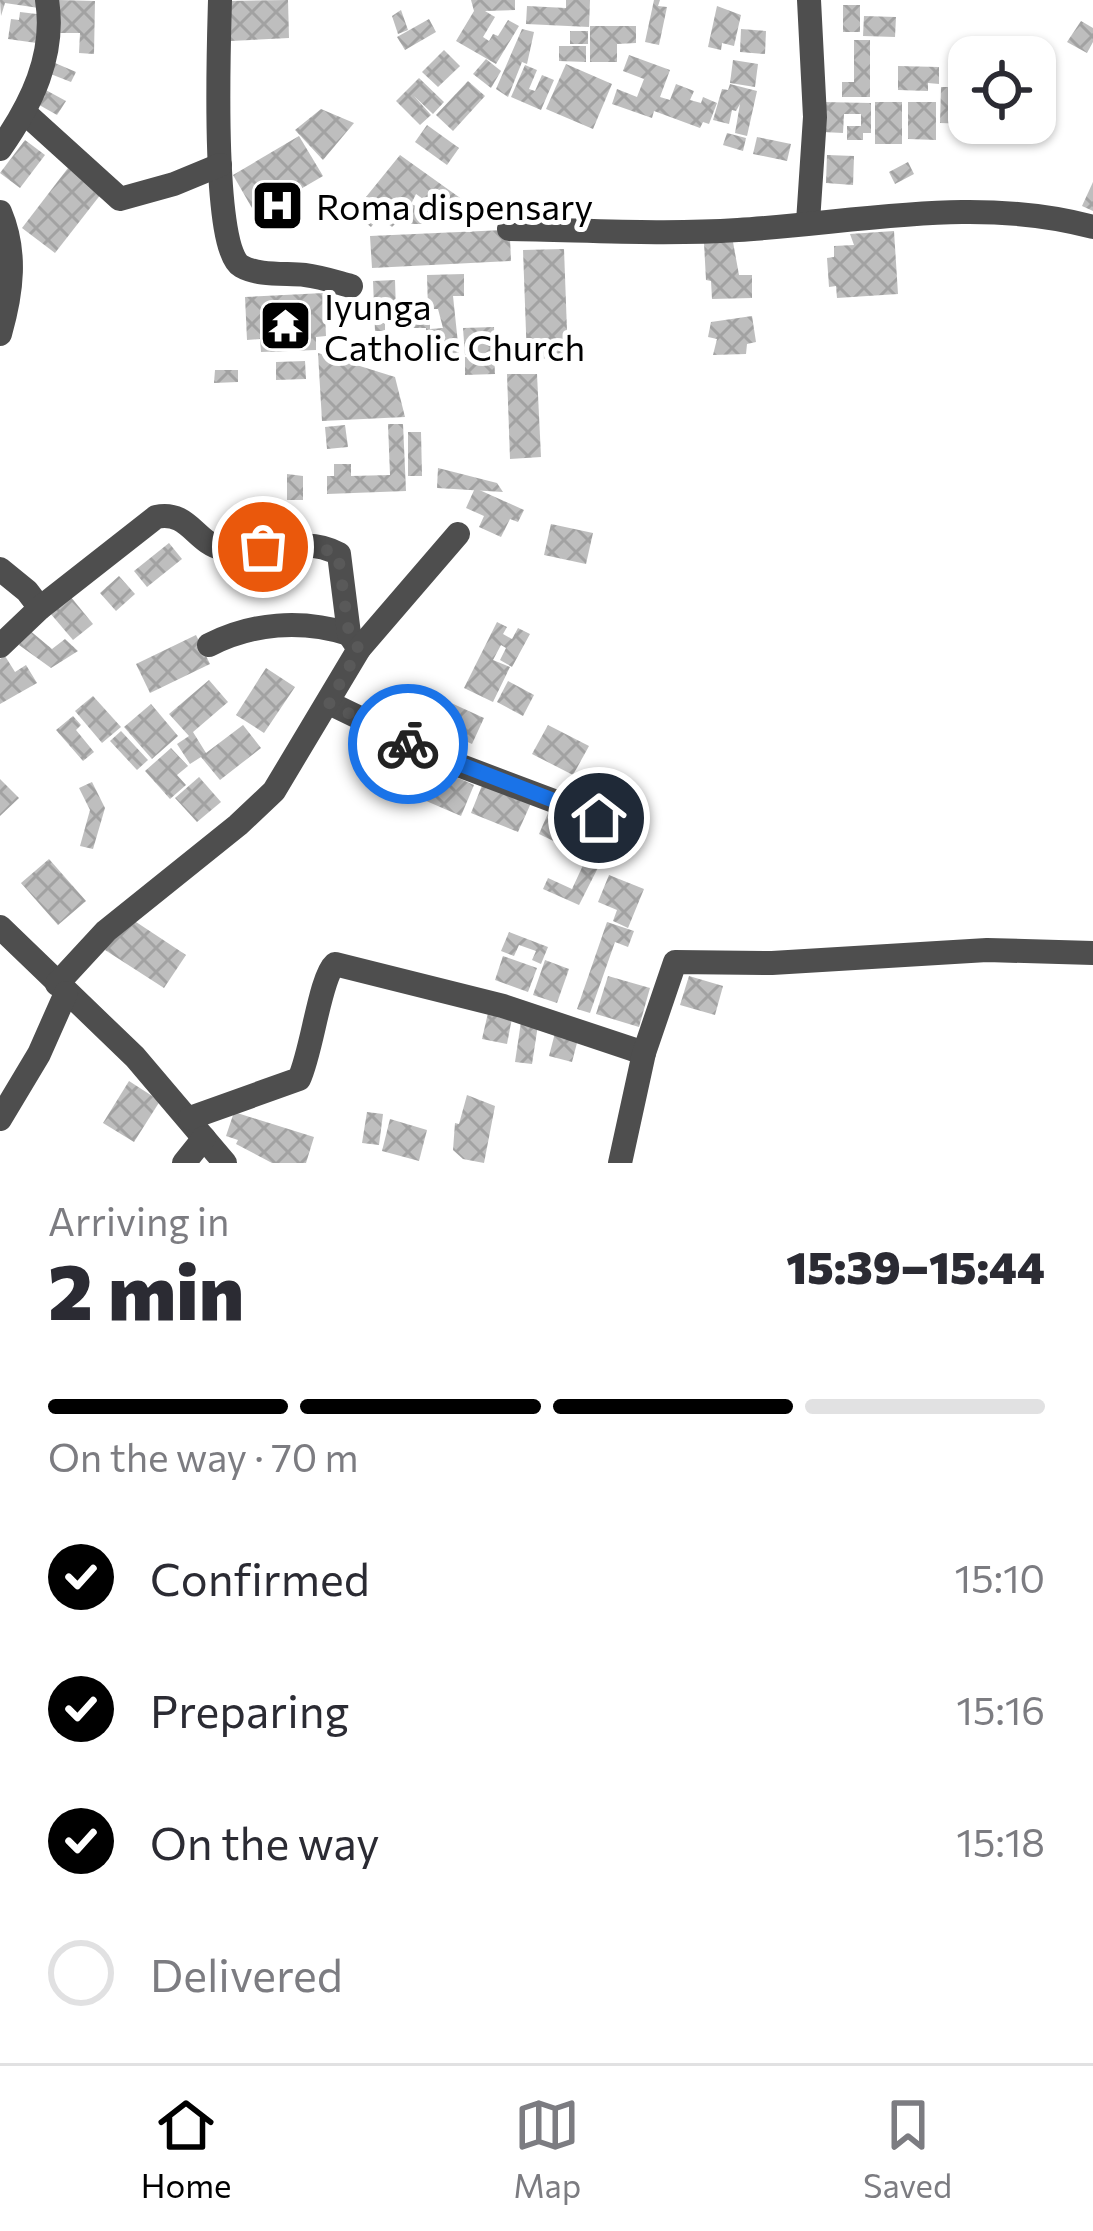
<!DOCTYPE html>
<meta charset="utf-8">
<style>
:root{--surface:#fff;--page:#f7f7f7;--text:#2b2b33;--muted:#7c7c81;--line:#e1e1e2;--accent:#000}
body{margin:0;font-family:Commissioner,sans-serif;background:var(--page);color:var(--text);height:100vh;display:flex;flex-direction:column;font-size:45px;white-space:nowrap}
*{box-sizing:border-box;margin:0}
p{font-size:39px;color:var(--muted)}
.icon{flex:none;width:66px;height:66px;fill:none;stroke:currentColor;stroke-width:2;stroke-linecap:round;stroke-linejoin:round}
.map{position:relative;height:1163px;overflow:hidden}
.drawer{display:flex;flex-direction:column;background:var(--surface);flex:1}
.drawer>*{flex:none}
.fabs{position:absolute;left:948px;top:36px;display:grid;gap:24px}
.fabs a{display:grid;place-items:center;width:108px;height:108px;border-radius:24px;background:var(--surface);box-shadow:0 3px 9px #0004;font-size:60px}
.pin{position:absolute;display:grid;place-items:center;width:102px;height:102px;color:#fff;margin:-51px;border:6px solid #fff;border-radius:50%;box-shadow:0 3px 12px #0007}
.courier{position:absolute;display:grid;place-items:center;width:120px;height:120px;margin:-60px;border:9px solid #1a73e8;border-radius:50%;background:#fff;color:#222;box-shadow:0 3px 15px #0007}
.overview em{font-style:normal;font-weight:800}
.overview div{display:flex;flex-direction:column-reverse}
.overview{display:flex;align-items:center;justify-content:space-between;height:204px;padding:0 48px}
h1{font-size:78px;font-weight:800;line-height:90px}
.bar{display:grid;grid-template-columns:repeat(4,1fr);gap:18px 12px;align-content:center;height:144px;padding:0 48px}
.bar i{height:15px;border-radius:9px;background:var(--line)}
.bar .current{background:var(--accent)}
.bar p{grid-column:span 4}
ol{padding:0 48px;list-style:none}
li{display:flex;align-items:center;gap:36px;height:132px}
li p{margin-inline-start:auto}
li .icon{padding:12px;border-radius:50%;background:var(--accent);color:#fff;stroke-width:4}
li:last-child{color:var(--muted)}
li i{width:66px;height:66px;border:6px solid var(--line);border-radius:50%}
.menu{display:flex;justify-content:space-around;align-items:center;height:168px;border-top:3px solid var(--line);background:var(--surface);font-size:33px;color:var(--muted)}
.menu a{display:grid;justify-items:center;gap:6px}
.menu .current{color:var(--accent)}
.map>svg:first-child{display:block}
.building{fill:url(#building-cross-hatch)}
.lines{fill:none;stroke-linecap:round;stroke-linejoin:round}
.minor{stroke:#4e4e4e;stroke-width:24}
.done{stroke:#595959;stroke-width:12;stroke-dasharray:0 21.6}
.route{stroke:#1a73e8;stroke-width:15}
.labels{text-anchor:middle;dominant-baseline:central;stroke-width:10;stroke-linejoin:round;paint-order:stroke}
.poi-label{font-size:36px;fill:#000;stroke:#fff;text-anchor:start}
</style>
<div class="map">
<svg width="1093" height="1163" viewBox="0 0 1093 1163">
<defs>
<pattern id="building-cross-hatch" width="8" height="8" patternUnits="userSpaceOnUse" patternTransform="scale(3)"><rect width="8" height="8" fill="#bebebe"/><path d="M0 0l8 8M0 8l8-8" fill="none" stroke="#a2a2a2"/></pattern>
</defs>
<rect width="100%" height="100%" fill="#fff"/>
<!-- building -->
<g class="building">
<polygon points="0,0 41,0 39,8 5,3 1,16"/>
<polygon points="59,0 95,1 94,54 79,53 80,33 58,33"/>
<polygon points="288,0 289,38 230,41 229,1"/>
<polygon points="471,0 515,0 515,10 485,11 495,17 483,37 489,41 493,34 498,36 508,20 519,26 496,64 456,41 474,11"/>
<polygon points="566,0 590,0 589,27 526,24 527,6 566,8"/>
<polygon points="654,0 660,0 658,6 667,7 659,45 645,42"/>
<rect x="843" y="5" width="17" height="27"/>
<polygon points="717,6 741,15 734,46 722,43 721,50 708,47"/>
<polygon points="401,10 408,30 398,34 392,16"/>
<polygon points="20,12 45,15 44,44 8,39 11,19 19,20"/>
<polygon points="864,16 896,17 895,37 863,36"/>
<polygon points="429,19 436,32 405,50 397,37"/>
<polygon points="1081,21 1093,28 1093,42 1087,53 1067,42"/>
<polygon points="590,26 636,26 636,43 617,44 617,62 590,62"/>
<polygon points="522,29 534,32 527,64 522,62 508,97 496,89"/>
<polygon points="741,29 766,31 765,54 740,52"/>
<rect x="570" y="31" width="18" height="13"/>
<polygon points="1008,38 1039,42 1038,50 1008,49"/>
<polygon points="854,40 870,40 870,97 842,97 842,82 854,82"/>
<polygon points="559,46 586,46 586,62 559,61"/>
<polygon points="444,50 460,66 438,87 422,72"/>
<polygon points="629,55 670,70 660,97 670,100 676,84 694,91 690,100 701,103 703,97 717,103 709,124 703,122 700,128 654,111 652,118 612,104 617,89 637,97 644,79 623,71"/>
<polygon points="486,59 501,71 491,88 473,74"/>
<polygon points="48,60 76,72 71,82 43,71"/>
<polygon points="733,60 758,64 755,87 730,83"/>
<polygon points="566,64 612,84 593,129 546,109"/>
<polygon points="525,65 537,70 529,89 535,91 542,75 554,80 541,110 511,97"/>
<polygon points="898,66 939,67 939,84 928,83 928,91 898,90"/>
<polygon points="419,78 444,102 433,114 414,96 431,115 420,125 396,101"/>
<polygon points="468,81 485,96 453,131 436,115"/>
<polygon points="730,84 757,91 747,136 735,133 740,104 736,111 732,110 729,124 713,120 722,89 728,90"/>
<polygon points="941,87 955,87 954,100 969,101 969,124 940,123"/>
<polygon points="42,88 66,101 57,115 34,102"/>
<polygon points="823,102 871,103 871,133 863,133 863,140 847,140 847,126 861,126 861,114 844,114 843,133 823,132"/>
<rect x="875" y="102" width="27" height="42"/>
<polygon points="908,102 936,102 936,140 908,139"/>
<polygon points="321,109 354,123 323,160 295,130"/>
<polygon points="427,125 459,148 447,165 415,142"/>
<polygon points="727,133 746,138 743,151 723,145"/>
<polygon points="299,136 323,176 256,215 233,175"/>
<polygon points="757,137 791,144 787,161 753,154"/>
<polygon points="25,140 45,155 20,188 0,173"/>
<polygon points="400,155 470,205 457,223 416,194 411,204 431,212 422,224 406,224 400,219 392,227 379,217 371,227 353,213"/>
<polygon points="827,155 854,156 853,185 826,183"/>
<polygon points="908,162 914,174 895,184 889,172"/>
<polygon points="68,168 101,194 55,253 22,228"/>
<polygon points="1093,182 1093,211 1082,206"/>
<polygon points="504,230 510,238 511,261 372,268 370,236"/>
<polygon points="894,231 898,294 837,298 836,286 829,287 827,258 834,257 834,246 854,245 850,234"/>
<polygon points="733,242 739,275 752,275 752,298 712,299 711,281 706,280 704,243"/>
<polygon points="564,249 568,358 527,359 523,250"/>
<polygon points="464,274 464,296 453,296 459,353 427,355 426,328 396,328 396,310 430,310 430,329 443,328 438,309 428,309 427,275"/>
<polygon points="395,280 396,312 385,312 385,331 375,331 373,281"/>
<polygon points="324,293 326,336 316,337 316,350 261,352 260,339 247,340 245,297"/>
<polygon points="752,316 756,342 747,344 746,354 713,355 717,339 708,337 711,322"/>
<polygon points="494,327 495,353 465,355 463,328"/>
<polygon points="318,353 395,377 405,417 322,421"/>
<polygon points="494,356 495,374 465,375 465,357"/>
<polygon points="305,361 306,379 276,380 276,362"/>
<polygon points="215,370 238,370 238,382 214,383"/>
<polygon points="507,374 537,374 541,457 510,459"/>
<polygon points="388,424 403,424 406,491 327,494 327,476 334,476 334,464 351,464 351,476 390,475"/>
<polygon points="345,425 348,447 327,449 325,427"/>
<polygon points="408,432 421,432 422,476 408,476"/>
<polygon points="438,468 497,483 503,492 437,488"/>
<polygon points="287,474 303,476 303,500 287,500"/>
<polygon points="475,488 524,510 518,522 510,519 501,537 479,527 484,516 466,508"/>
<polygon points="551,524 593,533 586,564 544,555"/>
<polygon points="169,543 182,559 147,587 134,571"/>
<polygon points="119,576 135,594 116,611 100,593"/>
<polygon points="70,596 93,624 73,640 50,613"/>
<polygon points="497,622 507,627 503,634 512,639 518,628 530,634 512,667 500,660 506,648 501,645 493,660 510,667 493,702 464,688"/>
<polygon points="28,629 52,649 65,639 78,651 51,668 19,645"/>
<polygon points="196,635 210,664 150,693 136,664"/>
<polygon points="5,656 15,672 26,665 37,683 0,704 0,659"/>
<polygon points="266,668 295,687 264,733 236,715"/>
<polygon points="209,680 228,702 193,732 206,753 243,725 261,748 220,780 201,757 190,764 177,744 189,736 169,714"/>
<polygon points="508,681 534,695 523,716 497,702"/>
<polygon points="422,688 444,702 428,726 406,713"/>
<polygon points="93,696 121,727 102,743 75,711"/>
<polygon points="449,702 484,718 472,744 437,728"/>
<polygon points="151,704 178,736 152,759 124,727"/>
<polygon points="73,716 81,725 76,730 94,752 83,761 56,730"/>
<polygon points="548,725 589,746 573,775 532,754"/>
<polygon points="121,731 148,760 137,770 110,741"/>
<polygon points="372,743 384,749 381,755 406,769 395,789 358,769"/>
<polygon points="171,748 188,766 177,775 186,785 170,799 145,771"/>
<polygon points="424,763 474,785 461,816 410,794"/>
<polygon points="199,777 221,802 197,822 175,798"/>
<polygon points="0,779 19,798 0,816"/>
<polygon points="92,782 105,808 93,849 80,846 90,810 79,788"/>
<polygon points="483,783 531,803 518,832 471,813"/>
<polygon points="552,804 580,817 570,838 578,842 574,851 539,834"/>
<polygon points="591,848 605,854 579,905 543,889 548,878 572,889"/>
<polygon points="49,859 86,901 58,925 21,883"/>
<polygon points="609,875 644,889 628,928 613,921 617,910 598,902"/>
<polygon points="127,916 186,955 164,988 105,950"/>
<polygon points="607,922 634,931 628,947 615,942 590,1013 577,1009"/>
<polygon points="509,932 548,947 541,964 532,960 536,951 519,945 514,956 501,951"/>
<polygon points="503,956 537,968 528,992 495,980"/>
<polygon points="545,960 569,969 557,1003 533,995"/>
<polygon points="608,976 650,988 639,1027 596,1014"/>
<polygon points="689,976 723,986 715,1015 680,1005"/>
<polygon points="488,1013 512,1018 507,1044 482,1039"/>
<polygon points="521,1022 538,1025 532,1064 515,1062"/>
<polygon points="555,1033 578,1039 572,1062 549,1056"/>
<polygon points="129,1081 160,1101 134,1142 103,1123"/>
<polygon points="467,1095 495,1106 484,1163 463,1159 453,1150 455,1123 459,1124"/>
<polygon points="234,1112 314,1137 306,1163 272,1163 236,1144 238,1140 226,1136"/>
<polygon points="367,1112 383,1114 379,1145 362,1143"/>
<polygon points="390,1119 427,1130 419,1161 382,1151"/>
</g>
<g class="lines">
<!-- minor -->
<g class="minor">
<path d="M220 0C219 39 211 250 241 266 258 276 286 273 305 275 321 277 336 282 351 286"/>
<polyline points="25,113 120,199 174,184 220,165"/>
<path d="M0 149C31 105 56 55 47 0"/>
<path d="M0 212C17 252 12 292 0 334"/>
<polyline points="808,222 815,117 809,0"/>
<path d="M509 229C585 230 662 235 738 230 856 223 976 195 1093 227"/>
<polyline points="0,569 27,591 40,608"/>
<path d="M209 645C252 623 301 619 349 634"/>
<path d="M0 646 40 608 156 517C189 510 195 543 223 549 262 557 301 533 339 554L349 634 359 649"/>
<polyline points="329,703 453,763 599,818"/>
<polyline points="0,927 135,1057 225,1163"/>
<polyline points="57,984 106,931 238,825 274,791 359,649 458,534"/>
<path d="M190 1118 299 1079C312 1052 320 977 335 964L503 1006 644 1053"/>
<polyline points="0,1119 39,1054 66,993"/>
<polyline points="184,1163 204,1138"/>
<polyline points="620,1163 644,1053 675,962 772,963 987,950 1093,953"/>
</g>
</g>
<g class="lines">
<!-- done -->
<polyline class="done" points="263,547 312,545 338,554 349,634 359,649 329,703 408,744"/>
<!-- route -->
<polyline class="route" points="408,744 599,818"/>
</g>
<!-- icons -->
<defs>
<symbol id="hospital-square" viewBox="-11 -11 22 22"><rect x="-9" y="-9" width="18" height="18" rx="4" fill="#000" stroke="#fff"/><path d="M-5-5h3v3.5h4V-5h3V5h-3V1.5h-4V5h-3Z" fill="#fff"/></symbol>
<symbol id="temple-square" viewBox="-11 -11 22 22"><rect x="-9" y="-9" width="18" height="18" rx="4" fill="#000" stroke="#fff"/><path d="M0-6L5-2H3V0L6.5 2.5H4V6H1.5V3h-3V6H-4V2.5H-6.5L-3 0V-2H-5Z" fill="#fff"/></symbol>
</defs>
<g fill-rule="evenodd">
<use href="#hospital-square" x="248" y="176" width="59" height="59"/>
<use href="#temple-square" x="256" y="296" width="59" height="59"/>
</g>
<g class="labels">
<!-- poi labels -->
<g class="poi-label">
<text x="316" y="205">Roma dispensary</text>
<text x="324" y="305">Iyunga<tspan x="324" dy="41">Catholic Church</tspan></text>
</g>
</g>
</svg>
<div class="fabs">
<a><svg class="icon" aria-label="locate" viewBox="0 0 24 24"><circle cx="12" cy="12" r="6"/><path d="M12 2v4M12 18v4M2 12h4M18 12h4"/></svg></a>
</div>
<div class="pin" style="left:263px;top:547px;background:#ea580c"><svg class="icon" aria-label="bag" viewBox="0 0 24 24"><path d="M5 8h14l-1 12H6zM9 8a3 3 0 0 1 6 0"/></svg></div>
<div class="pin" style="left:599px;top:818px;background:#1f2937"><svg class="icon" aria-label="home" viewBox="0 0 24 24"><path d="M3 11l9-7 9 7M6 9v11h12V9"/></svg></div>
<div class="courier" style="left:408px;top:744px"><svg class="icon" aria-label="bike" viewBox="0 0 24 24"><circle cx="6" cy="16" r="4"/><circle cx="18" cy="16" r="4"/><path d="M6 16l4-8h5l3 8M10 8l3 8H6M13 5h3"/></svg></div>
</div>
<section class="drawer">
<div class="overview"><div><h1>2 min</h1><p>Arriving in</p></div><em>15:39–15:44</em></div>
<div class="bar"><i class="current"></i><i class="current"></i><i class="current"></i><i></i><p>On the way · 70 m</p></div>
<ol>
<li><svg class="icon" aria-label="check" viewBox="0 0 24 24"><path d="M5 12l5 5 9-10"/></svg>Confirmed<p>15:10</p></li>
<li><svg class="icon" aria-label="check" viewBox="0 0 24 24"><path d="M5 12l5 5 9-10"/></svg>Preparing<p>15:16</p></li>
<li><svg class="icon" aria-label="check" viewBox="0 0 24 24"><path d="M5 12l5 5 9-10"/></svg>On the way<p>15:18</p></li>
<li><i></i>Delivered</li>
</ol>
</section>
<nav class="menu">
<a class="current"><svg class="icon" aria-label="home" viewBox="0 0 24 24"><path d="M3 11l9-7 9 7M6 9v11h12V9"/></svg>Home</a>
<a><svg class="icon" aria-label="map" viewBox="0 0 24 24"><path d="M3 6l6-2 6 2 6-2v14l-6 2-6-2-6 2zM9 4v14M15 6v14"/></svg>Map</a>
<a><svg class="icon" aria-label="saved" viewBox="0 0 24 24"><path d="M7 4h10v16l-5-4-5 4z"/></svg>Saved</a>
</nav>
